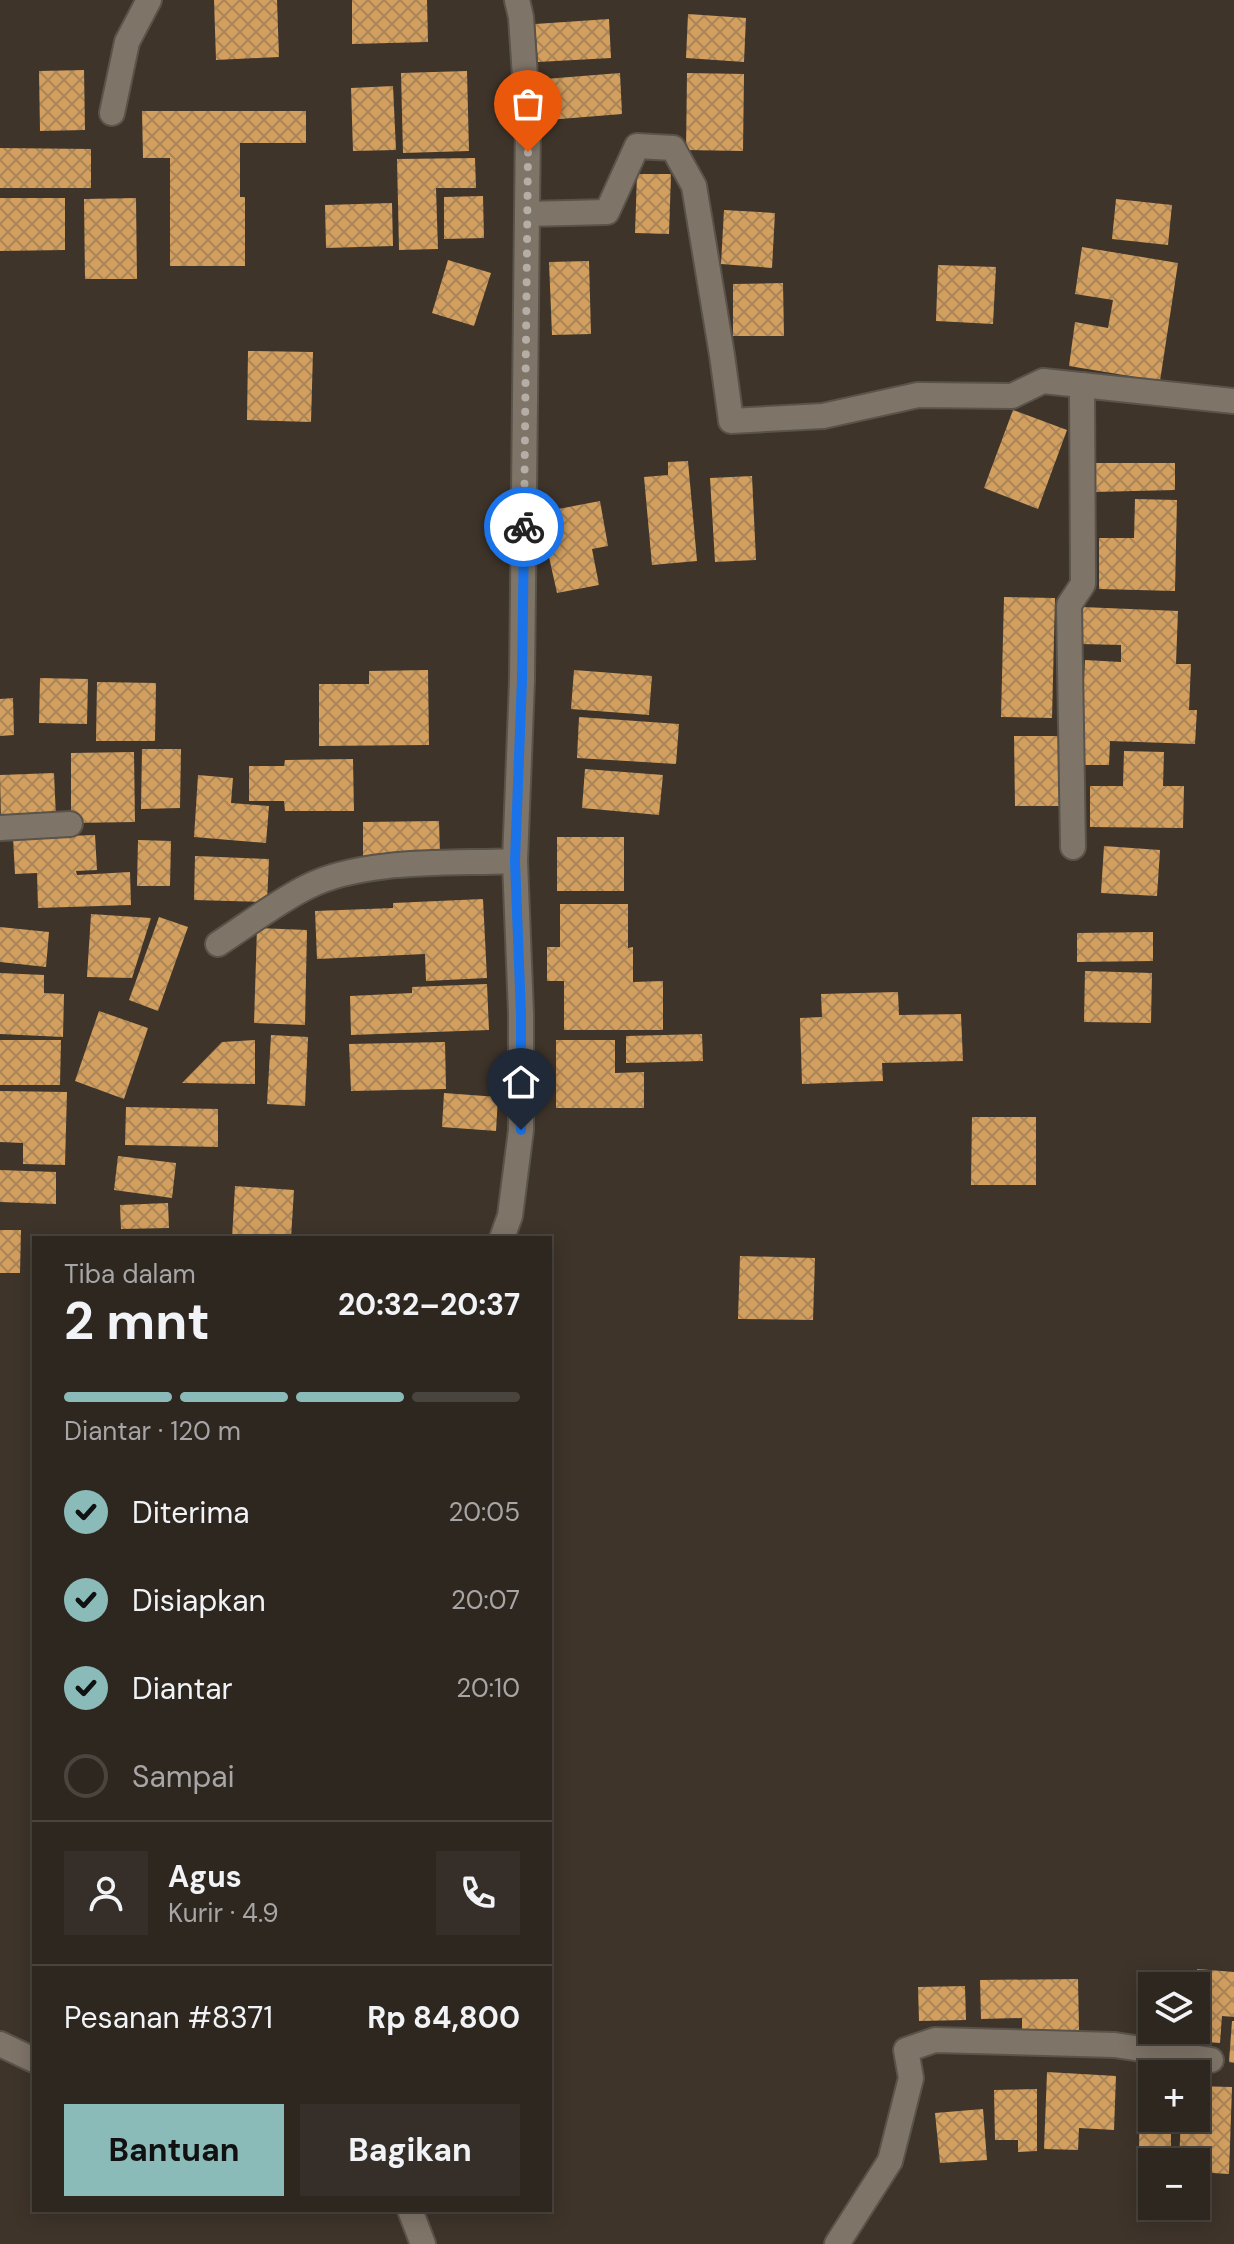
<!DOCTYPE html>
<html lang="id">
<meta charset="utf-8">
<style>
:root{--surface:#2e2720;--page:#362f29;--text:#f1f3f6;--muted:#a7a5a5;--line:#49443e;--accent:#8bbbb9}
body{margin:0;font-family:"DM Sans",sans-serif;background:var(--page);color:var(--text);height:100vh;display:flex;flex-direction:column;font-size:30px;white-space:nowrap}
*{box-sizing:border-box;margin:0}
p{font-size:26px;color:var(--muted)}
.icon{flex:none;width:44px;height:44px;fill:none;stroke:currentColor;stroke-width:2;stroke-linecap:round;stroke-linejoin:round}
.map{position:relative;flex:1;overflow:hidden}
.panel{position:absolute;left:32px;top:1236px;width:520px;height:976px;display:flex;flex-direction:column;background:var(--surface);border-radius:0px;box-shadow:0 4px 20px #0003,0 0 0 2px var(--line)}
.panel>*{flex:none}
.fabs{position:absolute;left:1138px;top:1972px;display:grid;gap:16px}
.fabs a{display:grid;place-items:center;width:72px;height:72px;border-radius:0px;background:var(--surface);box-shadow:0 4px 20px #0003,0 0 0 2px var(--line);font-size:40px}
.pin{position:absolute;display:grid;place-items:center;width:68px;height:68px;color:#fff;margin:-82px -34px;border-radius:50% 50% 50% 0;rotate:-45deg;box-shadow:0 0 8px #0007}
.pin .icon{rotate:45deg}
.courier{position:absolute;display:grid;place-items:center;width:80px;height:80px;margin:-40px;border:6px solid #1a73e8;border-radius:50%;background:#fff;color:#222;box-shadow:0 2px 10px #0007}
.overview em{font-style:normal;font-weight:700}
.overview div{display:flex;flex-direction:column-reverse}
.overview{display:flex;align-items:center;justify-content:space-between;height:136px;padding:0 32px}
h1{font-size:52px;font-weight:700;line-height:60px}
.bar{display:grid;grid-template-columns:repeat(4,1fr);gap:12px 8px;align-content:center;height:96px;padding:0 32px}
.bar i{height:10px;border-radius:6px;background:var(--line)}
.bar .on{background:var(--accent)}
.bar p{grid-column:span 4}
.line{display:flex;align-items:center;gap:20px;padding:0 32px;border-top:2px solid var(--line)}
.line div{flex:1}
.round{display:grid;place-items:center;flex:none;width:84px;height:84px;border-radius:0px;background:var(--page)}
ol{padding:0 32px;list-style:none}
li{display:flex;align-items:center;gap:24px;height:88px}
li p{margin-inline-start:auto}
li .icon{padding:8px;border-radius:50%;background:var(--accent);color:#111;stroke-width:4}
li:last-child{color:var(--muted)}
li i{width:44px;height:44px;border:4px solid var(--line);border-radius:50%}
.cta{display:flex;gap:16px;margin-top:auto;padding:16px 32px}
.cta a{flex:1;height:92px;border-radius:0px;background:var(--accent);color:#111;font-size:32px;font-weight:700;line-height:92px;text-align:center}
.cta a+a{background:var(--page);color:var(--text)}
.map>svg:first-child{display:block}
.building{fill:url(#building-cross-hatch)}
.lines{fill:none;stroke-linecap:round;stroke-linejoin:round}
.street-casing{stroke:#5a534a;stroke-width:28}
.street{stroke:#7f7468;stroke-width:24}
.done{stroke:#b5aea6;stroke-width:8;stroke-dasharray:0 14.4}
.route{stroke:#1a73e8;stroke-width:10}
</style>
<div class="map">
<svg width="1234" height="2244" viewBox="0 0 1234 2244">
<defs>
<pattern id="building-cross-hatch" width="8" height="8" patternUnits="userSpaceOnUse" patternTransform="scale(2)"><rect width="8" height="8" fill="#d39f5f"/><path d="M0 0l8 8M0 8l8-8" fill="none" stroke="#aa8558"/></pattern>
</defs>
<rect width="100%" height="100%" fill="#3e342a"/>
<!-- building -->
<g class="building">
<polygon points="214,0 277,0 279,57 216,60"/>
<polygon points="352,0 427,0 428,42 352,44"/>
<polygon points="688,14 746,18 744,62 686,58"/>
<polygon points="609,19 611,58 538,62 535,24"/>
<polygon points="84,70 85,130 40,131 39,71"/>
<polygon points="467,71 469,151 403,153 401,73"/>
<polygon points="620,73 622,114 548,120 545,79"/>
<polygon points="687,73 744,74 743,151 686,150"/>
<polygon points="393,86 396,150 353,151 351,88"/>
<polygon points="142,111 306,111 306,143 240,143 240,197 245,197 245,266 170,266 170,158 143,158"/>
<polygon points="0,148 91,149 91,188 0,188"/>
<polygon points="475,158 476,188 436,188 438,249 399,250 397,159"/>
<polygon points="637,174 671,174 669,234 635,233"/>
<polygon points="483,196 484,238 444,239 444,197"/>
<polygon points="0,198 65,198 65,250 0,251"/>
<polygon points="136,198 137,279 85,279 84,199"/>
<polygon points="1116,199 1172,205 1168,245 1112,239"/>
<polygon points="392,203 393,246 326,248 325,205"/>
<polygon points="724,210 775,213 772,268 721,264"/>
<polygon points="1082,247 1178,263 1160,381 1069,366 1075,322 1108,328 1113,300 1075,294"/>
<polygon points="448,260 491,273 474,326 432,313"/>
<polygon points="589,261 591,334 552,335 549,262"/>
<polygon points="938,265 996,267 993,324 936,321"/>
<polygon points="783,283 784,336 733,336 733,284"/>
<polygon points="248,351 313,352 311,422 247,420"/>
<polygon points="1013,410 1067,430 1038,509 984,488"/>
<polygon points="688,461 697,561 652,565 644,477 668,475 668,462"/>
<polygon points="1094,463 1175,463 1175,490 1094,492"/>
<polygon points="752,476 756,560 715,562 710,478"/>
<polygon points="1135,499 1177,500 1175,591 1099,589 1099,538 1134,538"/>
<polygon points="600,501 608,546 592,549 599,585 557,593 549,557 540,558 532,514"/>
<polygon points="1004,597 1055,598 1052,718 1001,717"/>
<polygon points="1082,607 1178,611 1176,664 1191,664 1189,710 1197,710 1195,744 1110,741 1109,765 1080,765 1085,660 1121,662 1121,645 1081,644"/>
<polygon points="428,670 429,745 319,746 319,684 369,684 369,671"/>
<polygon points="574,670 652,676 649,715 571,709"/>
<polygon points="40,678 88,679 87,724 39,723"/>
<polygon points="97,682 156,683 155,741 96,741"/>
<polygon points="13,698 14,735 0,736 0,699"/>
<polygon points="579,717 679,724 676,764 577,758"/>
<polygon points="1014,736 1062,736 1063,806 1015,806"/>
<polygon points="142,749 181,749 180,808 141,809"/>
<polygon points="1124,751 1164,752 1163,786 1184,786 1183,828 1090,827 1090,786 1123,786"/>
<polygon points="134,752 135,822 71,823 71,753"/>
<polygon points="353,759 354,811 285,811 284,801 249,801 249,766 284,766 285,760"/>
<polygon points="585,769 663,775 659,815 582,808"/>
<polygon points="54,773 56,818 1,821 0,775"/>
<polygon points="198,775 233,778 231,803 269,806 266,843 194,837"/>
<polygon points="439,821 440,856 363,856 363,822"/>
<polygon points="95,835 97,870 76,871 77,875 130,872 131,905 38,908 37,873 15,874 13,838"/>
<rect x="557" y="837" width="67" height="54"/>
<polygon points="138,840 171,841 170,886 137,886"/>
<polygon points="1104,846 1160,850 1157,896 1101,893"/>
<polygon points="195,856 269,859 267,902 194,900"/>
<polygon points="483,899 487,978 426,981 425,954 317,959 315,911 393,908 393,903"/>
<polygon points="560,904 628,904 628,948 633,947 633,982 663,981 663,1030 564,1030 564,981 547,981 547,947 560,947"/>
<polygon points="91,914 151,918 132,978 87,977"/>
<polygon points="159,917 188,927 158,1011 129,1000"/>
<polygon points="0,927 49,932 46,967 0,962"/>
<polygon points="257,928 307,930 305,1025 254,1023"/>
<polygon points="1153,932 1153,961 1077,962 1077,933"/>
<polygon points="1085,971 1152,973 1151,1023 1084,1022"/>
<polygon points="0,973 44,975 44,993 64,994 63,1037 0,1034"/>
<polygon points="487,984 489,1030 351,1035 350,996 412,993 412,987"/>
<polygon points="898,992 899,1015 961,1014 963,1061 882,1063 883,1081 802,1084 800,1018 822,1017 821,994"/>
<polygon points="99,1011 148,1028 124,1099 75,1081"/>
<polygon points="702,1034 703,1061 626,1063 626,1036"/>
<polygon points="271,1035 308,1037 305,1106 267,1104"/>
<polygon points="0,1040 61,1040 60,1085 0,1085"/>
<polygon points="255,1040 255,1084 182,1083 222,1042"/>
<polygon points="556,1040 615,1040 615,1073 644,1072 644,1108 556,1108"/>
<polygon points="445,1042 446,1089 351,1091 349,1044"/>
<polygon points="0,1091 67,1092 65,1165 23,1164 23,1143 0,1142"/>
<polygon points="444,1093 498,1097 496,1131 442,1127"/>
<polygon points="126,1107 218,1109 218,1147 125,1145"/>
<polygon points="972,1117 1036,1117 1036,1185 971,1185"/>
<polygon points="118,1156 176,1163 172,1198 114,1190"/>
<polygon points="0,1170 56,1172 56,1204 0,1202"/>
<polygon points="235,1186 294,1190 291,1238 232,1238"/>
<polygon points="168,1203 169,1228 121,1229 120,1205"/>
<polygon points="0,1230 21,1230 20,1273 0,1273"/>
<polygon points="740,1256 815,1258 813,1320 738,1319"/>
<polygon points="1197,1969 1234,1972 1234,2017 1222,2016 1220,2043 1193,2041 1193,2030 1196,2030"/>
<polygon points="1078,1979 1079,2030 1022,2031 1022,2018 981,2019 980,1980"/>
<polygon points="965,1986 966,2020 919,2021 918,1987"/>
<polygon points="1232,2021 1234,2021 1234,2063 1229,2062"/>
<polygon points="1047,2072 1116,2076 1114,2130 1079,2128 1078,2150 1044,2149"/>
<polygon points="1140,2086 1152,2086 1152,2118 1171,2118 1171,2152 1139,2152"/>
<polygon points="1196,2086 1232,2087 1229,2174 1196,2172 1196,2162 1179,2162 1181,2118 1196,2118"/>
<polygon points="1037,2089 1037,2151 1018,2152 1018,2140 995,2140 994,2090"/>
<polygon points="983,2109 987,2160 940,2163 935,2113"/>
</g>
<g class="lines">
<defs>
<g id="street">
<polyline points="112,113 127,42 149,0"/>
<polyline points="527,214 607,212 637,146 673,148 694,186 722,355 731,421 823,416 918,395 1012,396 1043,381 1234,401"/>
<polyline points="0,828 70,824"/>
<polyline points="1073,847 1069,605 1083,584 1082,385"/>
<path d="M218 944C247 925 277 902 307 887 363 858 452 864 515 861"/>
<polyline points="502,1238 510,1216 521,1130 521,1014 515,861 522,680 528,121 521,17 517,0"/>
<polyline points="0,2044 34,2060"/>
<polyline points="410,2210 423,2244"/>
<polyline points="837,2244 890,2161 911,2078 906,2050 935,2040 1115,2045 1211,2060"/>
</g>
</defs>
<!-- street casing -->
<use href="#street" class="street-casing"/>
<!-- street -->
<use href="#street" class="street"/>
</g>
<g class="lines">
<!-- done -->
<polyline class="done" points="524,527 528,152"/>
<!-- route -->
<polyline class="route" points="521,1130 521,1014 515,861 522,680 524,527"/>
</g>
</svg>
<div class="fabs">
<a><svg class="icon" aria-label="layers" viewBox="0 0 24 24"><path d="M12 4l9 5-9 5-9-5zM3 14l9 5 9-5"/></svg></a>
<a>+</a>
<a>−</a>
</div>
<div class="pin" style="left:528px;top:152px;background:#ea580c"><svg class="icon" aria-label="bag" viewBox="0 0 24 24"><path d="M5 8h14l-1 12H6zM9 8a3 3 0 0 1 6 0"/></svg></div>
<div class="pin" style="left:521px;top:1130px;background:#1f2937"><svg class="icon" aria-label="home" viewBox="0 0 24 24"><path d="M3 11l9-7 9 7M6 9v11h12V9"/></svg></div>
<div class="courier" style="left:524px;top:527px"><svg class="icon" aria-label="bike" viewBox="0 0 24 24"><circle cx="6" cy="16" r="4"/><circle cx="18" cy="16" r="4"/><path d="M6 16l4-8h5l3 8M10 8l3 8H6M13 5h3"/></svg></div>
<section class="panel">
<div class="overview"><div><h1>2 mnt</h1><p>Tiba dalam</p></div><em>20:32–20:37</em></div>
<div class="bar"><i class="on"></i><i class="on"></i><i class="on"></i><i></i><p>Diantar · 120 m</p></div>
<ol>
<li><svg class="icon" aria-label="check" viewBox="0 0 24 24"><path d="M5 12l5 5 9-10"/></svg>Diterima<p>20:05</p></li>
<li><svg class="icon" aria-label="check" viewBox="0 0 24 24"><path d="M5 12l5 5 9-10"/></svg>Disiapkan<p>20:07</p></li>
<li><svg class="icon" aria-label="check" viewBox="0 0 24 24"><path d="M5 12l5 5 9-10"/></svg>Diantar<p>20:10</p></li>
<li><i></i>Sampai</li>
</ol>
<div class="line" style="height:144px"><a class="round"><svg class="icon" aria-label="person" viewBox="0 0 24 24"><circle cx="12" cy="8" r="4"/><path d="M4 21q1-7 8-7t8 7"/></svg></a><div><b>Agus</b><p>Kurir · 4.9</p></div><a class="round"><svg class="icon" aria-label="phone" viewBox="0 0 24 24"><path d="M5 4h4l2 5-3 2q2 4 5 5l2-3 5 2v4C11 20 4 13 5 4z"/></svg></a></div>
<div class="line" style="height:104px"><div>Pesanan #8371</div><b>Rp 84,800</b></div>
<div class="cta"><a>Bantuan</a><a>Bagikan</a></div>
</section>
</div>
